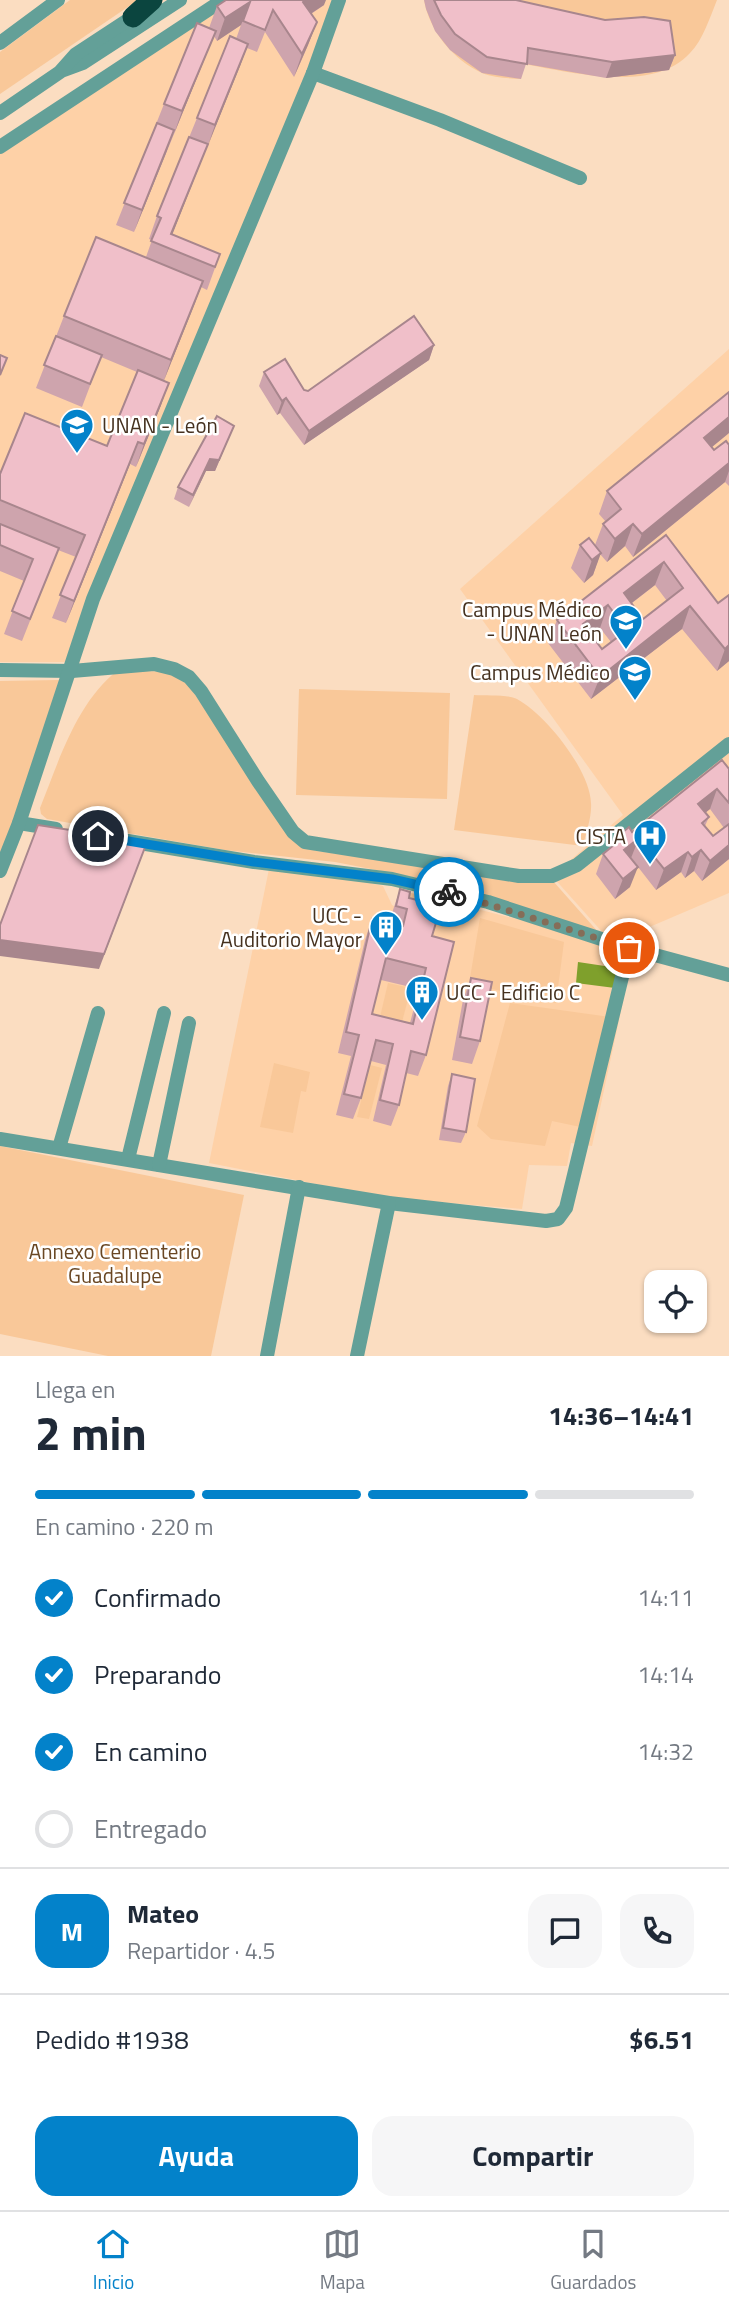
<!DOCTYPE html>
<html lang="es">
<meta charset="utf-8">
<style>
:root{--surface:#fff;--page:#f6f6f7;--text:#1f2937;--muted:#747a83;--line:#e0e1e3;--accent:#0382ca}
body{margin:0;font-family:"Titillium Web",sans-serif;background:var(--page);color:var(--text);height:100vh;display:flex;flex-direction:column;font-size:26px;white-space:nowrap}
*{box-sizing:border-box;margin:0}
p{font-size:23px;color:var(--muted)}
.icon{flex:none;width:38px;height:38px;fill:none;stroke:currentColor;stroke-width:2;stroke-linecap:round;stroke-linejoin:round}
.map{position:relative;height:1356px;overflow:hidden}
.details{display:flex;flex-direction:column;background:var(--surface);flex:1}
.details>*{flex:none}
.fabs{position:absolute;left:644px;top:1270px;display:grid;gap:14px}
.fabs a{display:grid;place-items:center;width:63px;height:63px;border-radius:14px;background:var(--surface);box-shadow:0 2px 5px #0004;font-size:35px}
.pin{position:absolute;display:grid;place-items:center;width:60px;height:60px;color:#fff;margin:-30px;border:4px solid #fff;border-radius:50%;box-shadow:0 2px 7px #0007}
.courier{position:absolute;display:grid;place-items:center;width:70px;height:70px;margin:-35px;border:5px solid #0382ca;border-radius:50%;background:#fff;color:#222;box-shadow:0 2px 9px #0007}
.summary em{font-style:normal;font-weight:700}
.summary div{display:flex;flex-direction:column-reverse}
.summary{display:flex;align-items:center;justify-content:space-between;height:119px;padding:0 35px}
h1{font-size:46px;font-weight:700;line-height:52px}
.bar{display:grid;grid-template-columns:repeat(4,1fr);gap:10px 7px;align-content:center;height:84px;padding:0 35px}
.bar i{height:9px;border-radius:5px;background:var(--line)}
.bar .on{background:var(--accent)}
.bar p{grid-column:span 4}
.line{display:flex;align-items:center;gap:18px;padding:0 35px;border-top:2px solid var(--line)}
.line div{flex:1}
.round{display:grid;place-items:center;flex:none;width:74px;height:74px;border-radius:21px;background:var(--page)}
ol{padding:0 35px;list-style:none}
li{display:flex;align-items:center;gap:21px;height:77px}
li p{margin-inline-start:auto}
li .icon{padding:7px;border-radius:50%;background:var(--accent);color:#fff;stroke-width:4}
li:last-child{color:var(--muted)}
li i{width:38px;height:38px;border:4px solid var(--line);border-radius:50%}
.action{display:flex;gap:14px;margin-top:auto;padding:14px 35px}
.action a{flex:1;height:80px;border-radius:21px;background:var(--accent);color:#fff;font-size:28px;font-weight:700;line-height:80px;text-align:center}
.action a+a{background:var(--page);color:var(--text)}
.tabs{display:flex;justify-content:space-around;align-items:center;height:98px;border-top:2px solid var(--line);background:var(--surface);font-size:19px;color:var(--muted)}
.tabs a{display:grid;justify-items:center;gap:4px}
.tabs .on{color:var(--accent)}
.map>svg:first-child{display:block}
.built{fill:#fed1a7}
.green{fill:#f9c899}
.water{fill:#7fa02c}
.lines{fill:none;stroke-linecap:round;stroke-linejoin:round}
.minor{stroke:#63a098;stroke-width:14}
.highway{stroke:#0b453f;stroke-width:21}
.wall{fill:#cea4ad;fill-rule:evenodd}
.shaded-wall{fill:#a8868d}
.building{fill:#f0bfc9;stroke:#a8868d;stroke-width:2;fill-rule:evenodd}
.done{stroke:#856d58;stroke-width:7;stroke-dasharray:0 12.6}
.route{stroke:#0382ca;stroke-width:9}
.labels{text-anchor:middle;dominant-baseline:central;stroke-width:5;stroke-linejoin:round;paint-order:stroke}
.poi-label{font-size:21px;fill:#45311f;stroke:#fff;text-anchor:end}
.park-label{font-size:21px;fill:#6a4723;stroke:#fff}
</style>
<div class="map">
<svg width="729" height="1356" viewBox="0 0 729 1356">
<rect width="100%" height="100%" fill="#fbddc1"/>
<!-- built -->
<g class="built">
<polygon points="223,0 339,0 74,662 0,662 0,147"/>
<polygon points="729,349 729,893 612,943 552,876 623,815 460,589"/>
<polygon points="269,869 356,879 383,886 392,905 414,917 432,920 447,919 458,904 629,948 624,997 592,1146 571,1143 567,1166 529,1165 522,1209 388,1198 209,1163"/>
</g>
<!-- green -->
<g class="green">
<polygon points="70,0 138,0 0,94 0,52"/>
<path d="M424 0H717C710 17 703 40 690 53 653 94 571 72 523 64L521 79C508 78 494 78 482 73 453 60 429 30 424 0Z"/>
<path d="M118 670 173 672 188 684 291 838 316 851 553 881 599 933 501 904 453 885 335 862 225 850 47 819 41 814 40 808C59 761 76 703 118 670Z"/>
<polygon points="58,680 69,684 0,860 0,681"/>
<polygon points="299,689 450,693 447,799 296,795"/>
<path d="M474 695C486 696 507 694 517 699 546 715 590 770 591 803 592 817 586 832 583 846L454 830Z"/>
<polygon points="411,893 442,899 445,903 439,913 409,908 407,894"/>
<polygon points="480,918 564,942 556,1003 469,984"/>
<polygon points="388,983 411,988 402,1022 380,1017"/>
<polygon points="510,1003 610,1017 590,1129 552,1121 545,1146 491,1139 477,1126"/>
<polygon points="274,1063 310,1072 306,1092 301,1091 293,1133 260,1127"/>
<polygon points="370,1065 382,1068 369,1119 357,1117"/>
<polygon points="0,1146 244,1195 211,1356 108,1356 0,1334"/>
</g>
<!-- water -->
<polygon class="water" points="578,962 618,968 615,988 576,983"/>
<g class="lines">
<!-- minor -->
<g class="minor">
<polyline points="0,43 58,0"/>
<polyline points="64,70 83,63 180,0"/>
<polyline points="313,73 440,120 580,178"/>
<polyline points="0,113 60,72 76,54 140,12"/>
<polyline points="0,147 223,0"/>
<polyline points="0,670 72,671 154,664 174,669 189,677 201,691 258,781 293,832 305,842 519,876 552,876 577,865 729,744"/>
<polyline points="19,823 56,829"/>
<polyline points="128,841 254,862 392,879 488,902 629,948 729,975"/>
<polyline points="0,871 19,823 93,599 313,73 339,0"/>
<polyline points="0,1139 389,1203 546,1221 558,1219 566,1208 629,948"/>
<polyline points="59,1148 98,1013"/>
<polyline points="128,1159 164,1013"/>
<polyline points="159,1165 189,1023"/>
<polyline points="267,1356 299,1187"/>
<polyline points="357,1356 389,1203"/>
</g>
<!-- highway -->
<polyline class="highway" points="133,17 152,0"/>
</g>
<!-- wall -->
<g class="wall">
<polygon points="424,0 516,0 675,55 669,70 606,78 526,64 521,79 482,73 450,50 435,31 426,9"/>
<polygon points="324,5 311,14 317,22 308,45 294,77 265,32 257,52 247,48 172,234 220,254 207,290 201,287 164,380 161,405 136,467 130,464 66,623 52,618 76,557 58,550 22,641 4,634 24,581 0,571 0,474 107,446 137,372 101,357 82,407 36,388 64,316 146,257 152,240 149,239 157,216 197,118 236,39 241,25 217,41 214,36 134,232 116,225 164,104 209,28 217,6"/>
<polygon points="434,345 429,360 304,445 280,413 277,415 259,386 264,372 304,390 308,391"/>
<polygon points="234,426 215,471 206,471 189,507 174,499 178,487"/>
<polygon points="729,433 712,447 714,450 729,445 729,486 725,482 633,557 625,546 607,562 600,554 593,575 584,583 571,568 580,545 595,545 603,524 606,522 599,514 607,491"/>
<path d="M666 535 718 603 729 661 717 671 682 629 591 699 548 643 557 620ZM655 585 667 601 643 619 632 603ZM600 628 611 642 602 649 591 635Z"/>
<path d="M729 769V859L702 881 694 871 685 878 681 872 656 890 631 858 630 887 615 899 596 874 603 854 614 845 617 837 632 832ZM710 809 724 828 713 836 705 826 709 817 705 813Z"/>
<path d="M400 889 409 898 432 936 426 1055 418 1076 406 1073 399 1105 391 1126 373 1121 386 1065 371 1061 361 1098 353 1119 336 1115 351 1056 338 1053 365 940 372 919 389 923 393 910ZM381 980 419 989 410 1023 372 1014Z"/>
<polygon points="471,978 480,1041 472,1064 452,1060 463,1000"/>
<polygon points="452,1074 466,1132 461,1143 439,1140 448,1086"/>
</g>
<!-- shaded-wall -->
<g class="shaded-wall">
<polygon points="305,0 326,0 324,5 295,24 303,2"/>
<polygon points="250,2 241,25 217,41 225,18"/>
<polygon points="317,22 308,45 294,77 302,54"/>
<polygon points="216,31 207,53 174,134 182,111"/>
<polygon points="248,44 240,66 207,148 215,125"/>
<polygon points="675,55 669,70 606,78 612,62"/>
<polygon points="174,130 166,153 134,232 142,210"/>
<polygon points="208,144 199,167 167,248 166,247"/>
<polygon points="203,281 195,303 163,383 171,360"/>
<polygon points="434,345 429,360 304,445 309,431"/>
<polygon points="169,383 161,405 136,467 144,444"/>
<polygon points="286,398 280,413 277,415 282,401"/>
<polygon points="729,417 729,433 696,460 704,438"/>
<polygon points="234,426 215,471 206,471 189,507 210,459"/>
<polygon points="138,442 130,464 66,623 74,601"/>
<polygon points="729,463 729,471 725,482 633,557 642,534"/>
<polygon points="633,524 625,546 607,562 615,539"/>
<polygon points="601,553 593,575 584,583 592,560"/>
<polygon points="664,562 655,585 616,615 624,593"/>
<polygon points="608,605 600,628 575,647 583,624"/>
<polygon points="690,606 682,629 591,699 600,677"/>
<polygon points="729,645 729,661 717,671 725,649"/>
<polygon points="717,789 710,809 690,825 698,804"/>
<polygon points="639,838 631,858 624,850"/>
<polygon points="729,845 729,859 702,881 710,861"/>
<polygon points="701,850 694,871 685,878 692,857"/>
<polygon points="688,852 681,872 656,890 664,869"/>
<polygon points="141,858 99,969 0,956 0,940"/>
<polygon points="638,867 630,887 615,899 623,879"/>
</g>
<!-- building -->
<g class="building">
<polygon points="226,0 305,0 303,2 317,22 302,54 273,10 265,30 243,21 250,2 225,18 217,6"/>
<polygon points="434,0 516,0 605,20 644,17 670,21 675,55 612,62 528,48 527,64 487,57 455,34 441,15"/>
<polygon points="197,23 216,31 182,111 164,104"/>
<polygon points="230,36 248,44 215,125 197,118"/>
<polygon points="157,123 174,130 142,210 124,203"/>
<polygon points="189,137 208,144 171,234 220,254 215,267 151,241 161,218 157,216"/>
<polygon points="96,237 203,281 171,360 64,316"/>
<polygon points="414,316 434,345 309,431 286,398 282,401 264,372 285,359 304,390 308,391"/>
<polygon points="56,336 102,355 90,384 44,365"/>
<polygon points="0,355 7,358 0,375"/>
<polygon points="138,370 169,383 144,444 138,442 74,601 60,595 85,535 0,500 0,474 25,413 107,446"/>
<polygon points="729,392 729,417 704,438 714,450 726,441 729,445 729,463 642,534 633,524 615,539 603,524 621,509 607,491"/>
<polygon points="217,416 234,426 219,460 210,459 193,495 178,487"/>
<polygon points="0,524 59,548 30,619 12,611 33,559 0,545"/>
<path d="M666 535 718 603 729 595V645L725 649 690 606 600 677 557 620ZM664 562 683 588 643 619 624 593ZM608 605 627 630 602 649 583 624Z"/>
<polygon points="589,538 601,553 592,560 580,545"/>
<polygon points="722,760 729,769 729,803 717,789 698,804 709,817 702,823 713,836 729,824 729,845 710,861 701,850 692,857 688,852 664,869 639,838 624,850 638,867 623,879 603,854 620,840 617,837 629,827 632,832"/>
<polygon points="38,825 147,842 104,954 0,940 0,925"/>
<path d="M400 889 410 892 409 898 441 906 432 936 454 942 426 1055 411 1051 399 1105 380 1100 393 1044 376 1040 361 1098 344 1094 359 1035 346 1032 372 919 403 926 407 909 396 906ZM386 958 426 968 413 1024 372 1014Z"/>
<polygon points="471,978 492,982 480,1041 460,1037"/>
<polygon points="452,1074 475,1079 466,1132 443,1128"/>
</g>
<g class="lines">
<!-- done -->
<polyline class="done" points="449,892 629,948"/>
<!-- route -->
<polyline class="route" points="98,836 254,862 392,879 449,892"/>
</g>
<!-- icons -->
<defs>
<symbol id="university-pin" viewBox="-11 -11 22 30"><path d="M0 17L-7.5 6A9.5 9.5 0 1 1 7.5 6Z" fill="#0382ca" stroke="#fff"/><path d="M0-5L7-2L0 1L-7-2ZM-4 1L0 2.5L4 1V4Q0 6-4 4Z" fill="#fff"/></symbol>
<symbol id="hospital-pin" viewBox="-11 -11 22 30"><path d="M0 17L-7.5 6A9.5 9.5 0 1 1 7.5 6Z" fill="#0382ca" stroke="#fff"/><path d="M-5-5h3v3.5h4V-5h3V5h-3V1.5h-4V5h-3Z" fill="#fff"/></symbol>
<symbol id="building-pin" viewBox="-11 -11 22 30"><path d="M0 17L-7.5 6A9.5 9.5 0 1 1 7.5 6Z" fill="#0382ca" stroke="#fff"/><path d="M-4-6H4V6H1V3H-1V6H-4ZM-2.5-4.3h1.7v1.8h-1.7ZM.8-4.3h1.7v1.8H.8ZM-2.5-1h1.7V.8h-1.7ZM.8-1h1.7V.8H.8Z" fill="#fff"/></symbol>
</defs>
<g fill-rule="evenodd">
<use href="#university-pin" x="58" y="406" width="38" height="52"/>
<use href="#university-pin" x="607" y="602" width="38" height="52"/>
<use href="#university-pin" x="616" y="653" width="38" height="52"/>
<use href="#hospital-pin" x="631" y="817" width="38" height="52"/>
<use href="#building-pin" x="367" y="908" width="38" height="52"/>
<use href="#building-pin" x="403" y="973" width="38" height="52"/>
</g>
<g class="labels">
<!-- poi labels -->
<g class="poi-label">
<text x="102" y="425" text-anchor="start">UNAN - León</text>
<text x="602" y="609">Campus Médico<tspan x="602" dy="24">- UNAN León</tspan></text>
<text x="610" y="672">Campus Médico</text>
<text x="626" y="836">CISTA</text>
<text x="362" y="915">UCC -<tspan x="362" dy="24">Auditorio Mayor</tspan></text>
<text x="446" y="992" text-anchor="start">UCC - Edificio C</text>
</g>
<!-- park labels -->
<g class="park-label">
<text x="115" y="1251">Annexo Cementerio<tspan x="115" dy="24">Guadalupe</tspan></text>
</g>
</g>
</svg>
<div class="fabs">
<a><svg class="icon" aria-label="locate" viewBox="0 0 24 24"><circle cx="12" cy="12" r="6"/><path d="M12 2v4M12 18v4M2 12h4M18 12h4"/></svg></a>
</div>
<div class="pin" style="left:629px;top:948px;background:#ea580c"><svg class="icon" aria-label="bag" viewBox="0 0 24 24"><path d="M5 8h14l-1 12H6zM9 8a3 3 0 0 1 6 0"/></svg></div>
<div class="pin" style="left:98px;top:836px;background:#1f2937"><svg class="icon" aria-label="home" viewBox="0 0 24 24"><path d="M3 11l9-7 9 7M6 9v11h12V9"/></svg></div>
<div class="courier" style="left:449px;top:892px"><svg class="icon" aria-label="bike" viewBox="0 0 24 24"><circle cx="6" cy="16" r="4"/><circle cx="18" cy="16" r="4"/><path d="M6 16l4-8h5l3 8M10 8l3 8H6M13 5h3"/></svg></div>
</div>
<section class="details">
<div class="summary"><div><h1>2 min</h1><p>Llega en</p></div><em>14:36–14:41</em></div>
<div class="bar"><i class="on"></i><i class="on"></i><i class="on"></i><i></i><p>En camino · 220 m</p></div>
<ol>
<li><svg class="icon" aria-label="check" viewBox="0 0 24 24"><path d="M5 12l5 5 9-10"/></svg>Confirmado<p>14:11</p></li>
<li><svg class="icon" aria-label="check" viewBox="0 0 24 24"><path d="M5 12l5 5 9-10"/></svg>Preparando<p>14:14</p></li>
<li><svg class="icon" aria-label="check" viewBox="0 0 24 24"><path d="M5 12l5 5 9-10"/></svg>En camino<p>14:32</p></li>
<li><i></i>Entregado</li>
</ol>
<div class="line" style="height:126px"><b class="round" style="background:var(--accent);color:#fff">M</b><div><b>Mateo</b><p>Repartidor · 4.5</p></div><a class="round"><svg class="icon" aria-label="chat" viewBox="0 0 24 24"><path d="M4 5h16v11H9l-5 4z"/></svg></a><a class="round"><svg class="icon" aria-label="phone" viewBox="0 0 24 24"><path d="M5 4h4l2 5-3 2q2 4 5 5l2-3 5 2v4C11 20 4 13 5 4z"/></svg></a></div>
<div class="line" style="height:91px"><div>Pedido #1938</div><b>$6.51</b></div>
<div class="action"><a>Ayuda</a><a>Compartir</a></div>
</section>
<nav class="tabs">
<a class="on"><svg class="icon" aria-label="home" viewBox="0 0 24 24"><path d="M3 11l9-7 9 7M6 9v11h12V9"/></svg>Inicio</a>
<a><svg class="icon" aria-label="map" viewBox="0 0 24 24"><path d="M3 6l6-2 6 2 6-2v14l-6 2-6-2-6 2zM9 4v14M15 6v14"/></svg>Mapa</a>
<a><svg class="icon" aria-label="saved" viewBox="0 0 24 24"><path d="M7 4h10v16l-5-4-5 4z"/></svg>Guardados</a>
</nav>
